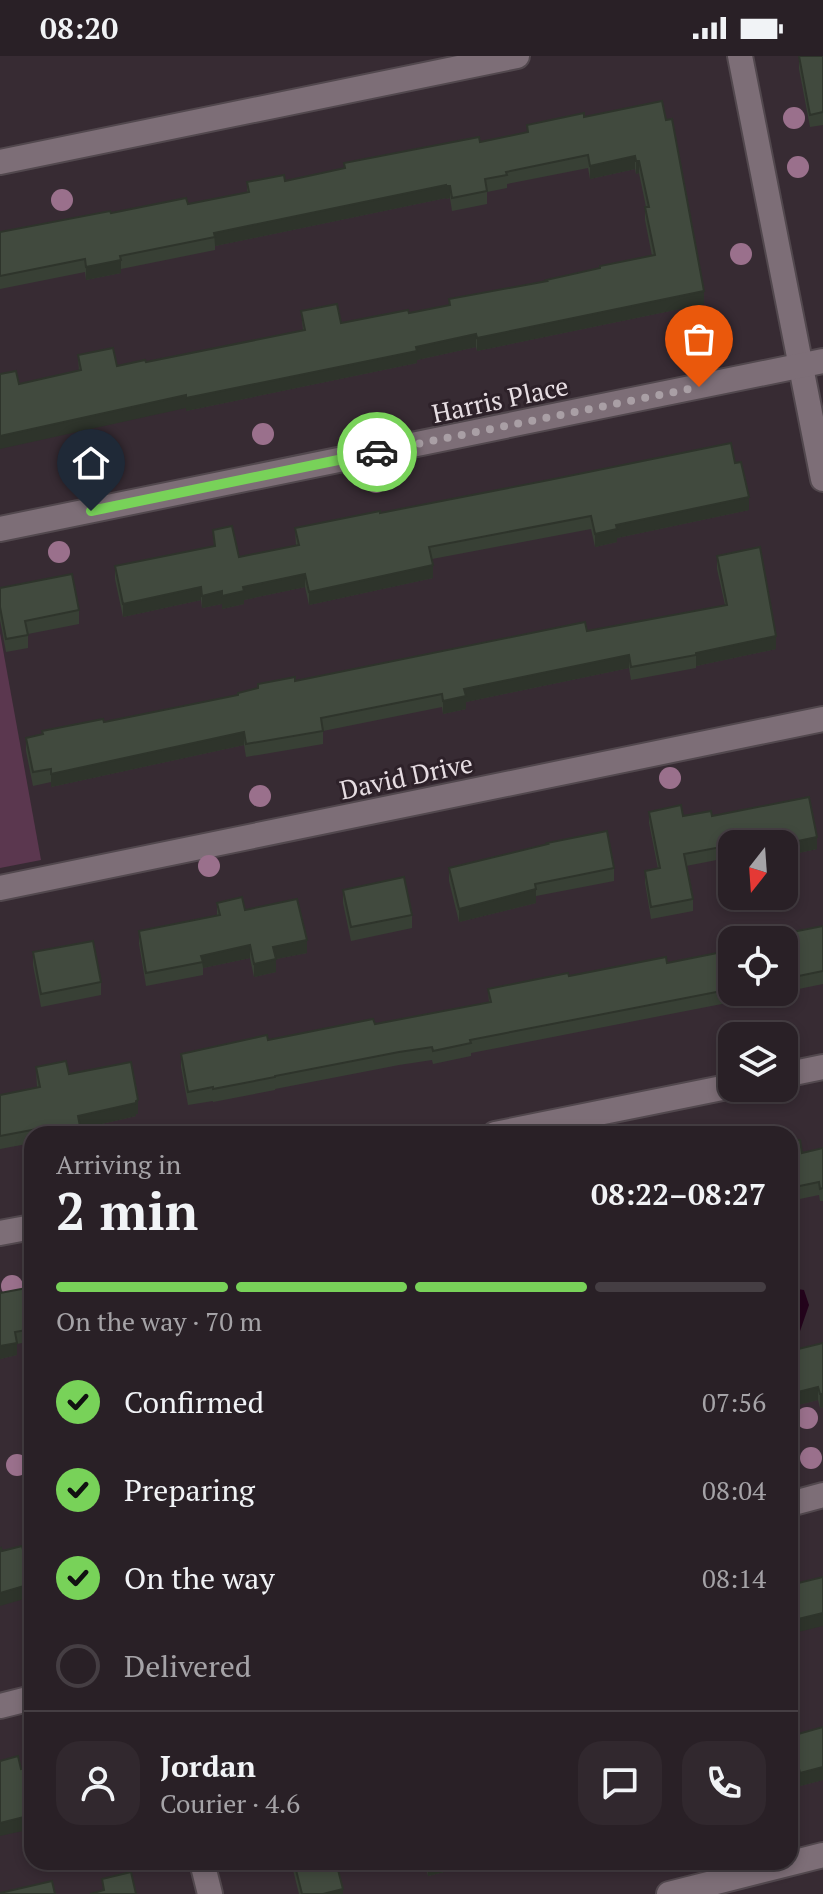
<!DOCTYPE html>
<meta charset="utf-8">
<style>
:root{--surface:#292026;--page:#31282e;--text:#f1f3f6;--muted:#a5a3a7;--line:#453e43;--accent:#78d259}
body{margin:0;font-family:"PT Serif",serif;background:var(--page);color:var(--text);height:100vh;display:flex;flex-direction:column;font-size:30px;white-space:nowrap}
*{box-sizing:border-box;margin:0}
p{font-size:26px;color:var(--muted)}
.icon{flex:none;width:44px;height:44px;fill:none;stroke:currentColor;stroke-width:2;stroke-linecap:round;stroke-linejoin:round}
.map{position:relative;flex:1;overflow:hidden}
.drawer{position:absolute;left:24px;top:1070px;width:774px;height:744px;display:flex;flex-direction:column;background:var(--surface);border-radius:24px;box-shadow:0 4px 12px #0003,0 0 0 2px var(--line)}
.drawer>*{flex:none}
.needle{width:52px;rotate:197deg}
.buttons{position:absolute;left:718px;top:774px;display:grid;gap:16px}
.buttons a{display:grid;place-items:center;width:80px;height:80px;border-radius:16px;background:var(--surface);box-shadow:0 4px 12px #0003,0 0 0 2px var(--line);font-size:40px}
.pin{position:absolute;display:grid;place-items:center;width:68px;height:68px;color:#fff;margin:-82px -34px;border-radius:50% 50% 50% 0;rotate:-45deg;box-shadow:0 0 8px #0007}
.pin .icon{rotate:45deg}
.courier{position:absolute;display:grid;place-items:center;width:80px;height:80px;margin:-40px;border:6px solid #78d259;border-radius:50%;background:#fff;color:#222;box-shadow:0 2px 10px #0007}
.head em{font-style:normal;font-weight:800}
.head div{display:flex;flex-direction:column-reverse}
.head{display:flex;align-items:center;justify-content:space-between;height:136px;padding:0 32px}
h1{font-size:52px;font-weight:800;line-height:60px}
.bar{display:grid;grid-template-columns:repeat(4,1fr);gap:12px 8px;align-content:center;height:96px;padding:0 32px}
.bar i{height:10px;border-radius:6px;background:var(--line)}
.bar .selected{background:var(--accent)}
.bar p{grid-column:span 4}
.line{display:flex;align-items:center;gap:20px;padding:0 32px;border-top:2px solid var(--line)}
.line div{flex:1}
.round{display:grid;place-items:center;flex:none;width:84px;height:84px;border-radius:24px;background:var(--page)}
ol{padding:0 32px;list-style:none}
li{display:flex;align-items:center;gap:24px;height:88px}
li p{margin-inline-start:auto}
li .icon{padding:8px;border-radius:50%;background:var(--accent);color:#111;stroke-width:4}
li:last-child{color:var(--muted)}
li i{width:44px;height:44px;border:4px solid var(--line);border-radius:50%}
.status{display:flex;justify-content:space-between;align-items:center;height:56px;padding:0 40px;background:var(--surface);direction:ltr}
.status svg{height:22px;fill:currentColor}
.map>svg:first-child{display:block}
.green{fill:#5b374f}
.water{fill:#24041c}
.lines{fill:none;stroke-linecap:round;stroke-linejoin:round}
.street-casing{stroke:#52484e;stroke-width:28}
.secondary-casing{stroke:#52484e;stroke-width:28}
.street{stroke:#7d6e77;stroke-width:24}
.secondary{stroke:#7d6e77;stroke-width:24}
.tree{fill:#9a708c}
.wall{fill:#384035}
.shaded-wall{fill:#2e342b}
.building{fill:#414a3e;stroke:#2e342b;stroke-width:2}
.done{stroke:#a99fa5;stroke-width:8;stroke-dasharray:0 14.4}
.route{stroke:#78d259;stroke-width:10}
.labels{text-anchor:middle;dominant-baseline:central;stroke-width:6;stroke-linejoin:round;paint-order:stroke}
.street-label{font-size:26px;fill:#e6dde2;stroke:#2d2129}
</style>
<div class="status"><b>08:20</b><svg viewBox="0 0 49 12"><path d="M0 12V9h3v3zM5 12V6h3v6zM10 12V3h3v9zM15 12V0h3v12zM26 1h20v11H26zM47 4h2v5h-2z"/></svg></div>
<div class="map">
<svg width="823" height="1838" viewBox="0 0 823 1838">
<rect width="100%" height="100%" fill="#372b33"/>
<!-- green -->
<polygon class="green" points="0,577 41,804 0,812"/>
<!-- water -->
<polygon class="water" points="790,1232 804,1234 809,1249 797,1284 790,1282"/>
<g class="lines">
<defs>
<g id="street">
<polyline points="740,0 823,423"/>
<polyline points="0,473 823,305"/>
<polyline points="0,832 823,663"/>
<polyline points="784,1019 823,1011"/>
<polyline points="495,1078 732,1030"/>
<polyline points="0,1177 32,1171"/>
<polyline points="790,1448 823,1439"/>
<polyline points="0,1650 32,1642"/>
<polyline points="202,1806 210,1838"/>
<polyline points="669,1838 823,1799"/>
</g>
<polyline id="secondary" points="0,106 517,0"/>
</defs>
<!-- street casing -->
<use href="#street" class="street-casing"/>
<!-- secondary casing -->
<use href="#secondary" class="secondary-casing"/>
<!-- street -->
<use href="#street" class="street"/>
<!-- secondary -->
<use href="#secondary" class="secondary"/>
</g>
<!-- trees -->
<g class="tree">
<circle cx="794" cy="62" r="11"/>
<circle cx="798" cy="111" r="11"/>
<circle cx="62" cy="144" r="11"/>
<circle cx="741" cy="198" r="11"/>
<circle cx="263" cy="378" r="11"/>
<circle cx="376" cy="426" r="11"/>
<circle cx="59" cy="496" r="11"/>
<circle cx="670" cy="722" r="11"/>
<circle cx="260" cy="740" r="11"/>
<circle cx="209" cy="810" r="11"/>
<circle cx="12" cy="1230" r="11"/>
<circle cx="807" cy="1362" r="11"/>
<circle cx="811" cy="1402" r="11"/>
<circle cx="17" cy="1409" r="11"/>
</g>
<!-- wall -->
<g class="wall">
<polygon points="799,0 823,0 823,69 810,71 799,13"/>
<polygon points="662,45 704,248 477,295 476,291 417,304 417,307 186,355 186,352 19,328 79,315 78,299 117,310 146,306 303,274 301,255 341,267 409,257 449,249 449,243 546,225 652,200 645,164 645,151 646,151 639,117 636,118 635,113 590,123 588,112 507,128 507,132 487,136 487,148 452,155 450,142 446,143 446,142 215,190 215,194 121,213 121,217 86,224 85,216 0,233 0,176 111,157 188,148 247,136 247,126 285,125 344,112 344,107 480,86 527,77 527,69 584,61"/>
<polygon points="735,407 749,454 617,482 617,486 595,491 591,473 432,503 433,522 309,549 305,531 244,544 244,548 222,553 222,548 202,552 201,544 123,561 115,523 115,510 214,491 213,474 239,501 296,490 295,472 380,457"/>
<polygon points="717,500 776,593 696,610 696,612 631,624 629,612 466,646 466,653 443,658 442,651 323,675 323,688 246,701 244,689 51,731 51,726 33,730 26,695 26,682 238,639 258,633 258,628 295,625 587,575 725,549 717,513"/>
<polygon points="0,532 79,554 79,568 28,578 28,592 6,596 0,564"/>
<polygon points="649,756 683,760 712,760 817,793 784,800 784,788 732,788 732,801 686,810 693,843 693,855 651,863 645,827 645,815 658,813 649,767"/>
<polygon points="449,812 614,812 614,825 536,840 536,847 459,866 449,825"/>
<polygon points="343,834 412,859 412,872 351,885 343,847"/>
<polygon points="217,847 245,854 307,897 276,903 276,916 254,921 250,902 203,912 203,919 146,930 139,888 139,875 217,859"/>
<polygon points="823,870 823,928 784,936 784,884 772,884 772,880"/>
<polygon points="732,894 732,936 783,936 471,997 471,1000 433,1008 432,1004 399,1009 275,1033 275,1034 213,1046 213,1045 188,1049 181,1011 181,998 375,968 489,946 488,933 569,920 667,907"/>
<polygon points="33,896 101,926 101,939 41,951 33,909"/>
<polygon points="36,1011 69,1018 138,1058 136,1058 136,1060 80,1073 80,1078 32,1078 32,1087 0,1093 0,1039 37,1032"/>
<polygon points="790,1085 802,1097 823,1092 823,1145 820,1145 819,1139 790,1145"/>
<polygon points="32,1231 32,1285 17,1288 17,1299 0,1303 0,1237"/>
<polygon points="823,1287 823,1351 820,1352 818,1344 790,1351 790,1295"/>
<polygon points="823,1671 823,1724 800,1730 791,1693 791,1680"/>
<polygon points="291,1806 336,1806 343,1838 299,1838"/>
<polygon points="425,1806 468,1806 468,1810 428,1820"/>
</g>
<!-- shaded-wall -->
<g class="shaded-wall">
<polygon points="635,100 635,113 590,123 590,110"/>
<polygon points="636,105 639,105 639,117 636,118"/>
<polygon points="446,129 446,142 215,190 214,177"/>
<polygon points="446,130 450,130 450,142 446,143"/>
<polygon points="121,204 121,217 86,224 86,211"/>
<polygon points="704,235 704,248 477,295 477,282"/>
<polygon points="476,278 476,291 417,304 417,307 186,355 186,342"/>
<polygon points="186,339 186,352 0,393 0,380"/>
<polygon points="749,441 749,454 617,482 617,486 595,491 595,478 616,469"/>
<polygon points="433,509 433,522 309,549 309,536"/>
<polygon points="305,518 305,531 244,544 244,548 222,553 222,540 243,531"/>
<polygon points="201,531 201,544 123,561 123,548"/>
<polygon points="222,535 222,548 202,552 202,540"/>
<polygon points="776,580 776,593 696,610 696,597"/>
<polygon points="629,599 629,612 466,646 466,653 443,658 443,645 464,633"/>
<polygon points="244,676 244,689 51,731 51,718"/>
<polygon points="817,781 817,793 784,800 784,788"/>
<polygon points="536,833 536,847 459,866 459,853"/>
<polygon points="307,884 307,897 276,903 276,916 254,921 254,908 273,891"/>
<polygon points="250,889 250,902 203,912 201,900"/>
<polygon points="138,1044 138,1058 136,1058 136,1060 80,1073 78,1060"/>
<polygon points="17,1287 17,1299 0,1303 0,1290"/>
<polygon points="818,1331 818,1344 790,1351 790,1338"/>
<polygon points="820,1338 823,1338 823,1351 820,1352"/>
<polygon points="31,1528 31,1541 0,1550 0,1537"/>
<polygon points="823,1557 823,1570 790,1578 790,1565"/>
<polygon points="823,1711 823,1724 800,1730 800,1717"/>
<polygon points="32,1759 32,1773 0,1780 0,1767"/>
<polygon points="436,1806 468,1806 468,1810 428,1820 428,1808"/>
<polygon points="343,1833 343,1838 323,1838"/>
</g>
<!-- building -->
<g class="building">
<polygon points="799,0 823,0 823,56 810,59"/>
<polygon points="662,45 666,64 672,63 704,235 477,282 476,278 416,291 417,295 186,342 186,339 0,380 0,318 16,315 19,328 81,314 78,299 113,292 117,310 145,304 146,306 305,274 301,255 337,248 341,267 408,254 409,257 450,249 449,243 547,225 546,224 600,212 600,210 655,199 645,151 649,151 639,105 636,105 635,100 590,110 588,99 506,116 507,119 485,123 487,135 452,142 450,130 446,130 446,129 214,177 215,181 120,200 121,204 86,211 85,203 0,220 0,176 110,155 111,157 186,142 188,148 249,136 247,126 284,119 285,125 345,112 344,107 401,96 479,81 480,86 528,76 527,69 584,57 584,61"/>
<polygon points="731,387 735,407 741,406 749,441 616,469 617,473 595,478 591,460 429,491 433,509 309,536 305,518 243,531 244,535 222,540 222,535 202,540 201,531 123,548 115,510 215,490 213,474 232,470 239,501 299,489 295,472 380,455 380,457 549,424"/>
<polygon points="760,491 776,580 696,597 696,599 631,611 629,599 464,633 466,640 443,645 442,638 321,662 323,675 246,688 244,676 51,718 51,713 33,716 26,682 43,678 42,675 103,663 104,666 238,639 238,637 258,632 258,628 295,621 295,625 585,566 587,575 727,549 717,500"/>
<polygon points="72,518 79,554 25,565 28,579 6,583 0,551 0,532"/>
<polygon points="809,741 817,781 784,788 745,788 745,787 732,788 732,789 684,798 693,843 651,851 645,815 660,812 649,756 681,749 683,760 711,755 712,760"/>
<polygon points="607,775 614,812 535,828 536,833 459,853 449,812 548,788 547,787"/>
<polygon points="404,821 412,859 351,871 343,834"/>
<polygon points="242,841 245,854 297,843 307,884 273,891 276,903 254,908 250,889 201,900 203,906 146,917 139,875 220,859 217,847"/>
<polygon points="823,870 823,915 784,923 784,884 773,884 772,880"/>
<polygon points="93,885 101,926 41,938 33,896"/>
<polygon points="732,894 732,933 470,984 471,987 433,995 432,991 399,996 275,1020 275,1021 213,1033 213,1031 188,1036 181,998 267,979 268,984 373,963 375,968 491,946 488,933 568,917 569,920 666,901 667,907"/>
<polygon points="66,1005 69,1018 131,1006 138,1044 136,1045 136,1047 78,1060 80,1070 49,1076 48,1071 0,1080 0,1039 40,1031 36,1011"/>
<polygon points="800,1084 802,1097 823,1092 823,1132 820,1133 819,1126 790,1132 790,1085"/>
<polygon points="32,1231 32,1273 15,1276 17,1287 0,1290 0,1237"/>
<polygon points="823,1287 823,1338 820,1338 818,1331 790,1338 790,1295"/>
<polygon points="22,1490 26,1504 32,1502 32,1530 31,1528 0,1537 0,1493 1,1492 2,1495"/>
<polygon points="823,1521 823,1557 790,1565 790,1529"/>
<polygon points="823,1671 823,1711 800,1717 791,1680"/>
<polygon points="18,1700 21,1713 32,1710 32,1759 0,1767 0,1705"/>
<polygon points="294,1806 336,1806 343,1833 323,1838 302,1838"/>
<polygon points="131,1816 136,1838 90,1838 104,1834 102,1823"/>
<polygon points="52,1825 55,1838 0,1838 0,1837"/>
</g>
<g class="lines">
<!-- done -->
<polyline class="done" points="377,396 699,331"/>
<!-- route -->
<polyline class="route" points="91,455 377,396"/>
</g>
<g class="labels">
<!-- street labels -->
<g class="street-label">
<text transform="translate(500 343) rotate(-12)">Harris Place</text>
<text transform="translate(406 720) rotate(-12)">David Drive</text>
</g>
</g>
</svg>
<div class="buttons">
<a><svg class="needle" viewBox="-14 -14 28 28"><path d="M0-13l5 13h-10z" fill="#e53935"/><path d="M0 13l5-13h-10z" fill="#a5a3a7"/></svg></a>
<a><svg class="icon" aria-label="locate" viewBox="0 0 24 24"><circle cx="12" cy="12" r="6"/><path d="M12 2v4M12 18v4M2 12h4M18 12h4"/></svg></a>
<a><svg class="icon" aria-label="layers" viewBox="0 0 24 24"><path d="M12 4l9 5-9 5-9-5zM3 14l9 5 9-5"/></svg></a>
</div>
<div class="pin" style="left:699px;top:331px;background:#ea580c"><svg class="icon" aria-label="bag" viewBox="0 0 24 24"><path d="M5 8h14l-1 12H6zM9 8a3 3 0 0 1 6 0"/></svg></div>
<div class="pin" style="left:91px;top:455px;background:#1f2937"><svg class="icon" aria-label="home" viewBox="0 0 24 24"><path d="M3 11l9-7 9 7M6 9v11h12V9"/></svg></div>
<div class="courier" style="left:377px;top:396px"><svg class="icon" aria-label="car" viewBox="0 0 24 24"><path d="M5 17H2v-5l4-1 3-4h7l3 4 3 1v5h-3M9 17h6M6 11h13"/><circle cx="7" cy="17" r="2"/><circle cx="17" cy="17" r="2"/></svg></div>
<section class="drawer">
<div class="head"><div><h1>2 min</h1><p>Arriving in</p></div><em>08:22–08:27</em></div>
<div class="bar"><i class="selected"></i><i class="selected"></i><i class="selected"></i><i></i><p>On the way · 70 m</p></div>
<ol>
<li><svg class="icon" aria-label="check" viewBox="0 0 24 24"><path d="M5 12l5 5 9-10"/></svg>Confirmed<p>07:56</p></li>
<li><svg class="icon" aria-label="check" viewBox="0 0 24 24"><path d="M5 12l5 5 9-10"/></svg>Preparing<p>08:04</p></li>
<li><svg class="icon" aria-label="check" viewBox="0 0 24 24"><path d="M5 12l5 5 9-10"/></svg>On the way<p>08:14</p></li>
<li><i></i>Delivered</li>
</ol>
<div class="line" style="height:144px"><a class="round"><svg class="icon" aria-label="person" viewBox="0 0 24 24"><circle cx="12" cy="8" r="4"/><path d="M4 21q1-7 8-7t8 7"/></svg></a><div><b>Jordan</b><p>Courier · 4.6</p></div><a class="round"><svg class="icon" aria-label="chat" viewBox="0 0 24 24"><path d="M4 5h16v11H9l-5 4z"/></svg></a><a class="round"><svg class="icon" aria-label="phone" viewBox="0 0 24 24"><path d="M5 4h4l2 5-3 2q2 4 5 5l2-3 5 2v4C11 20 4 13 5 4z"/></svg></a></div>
</section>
</div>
